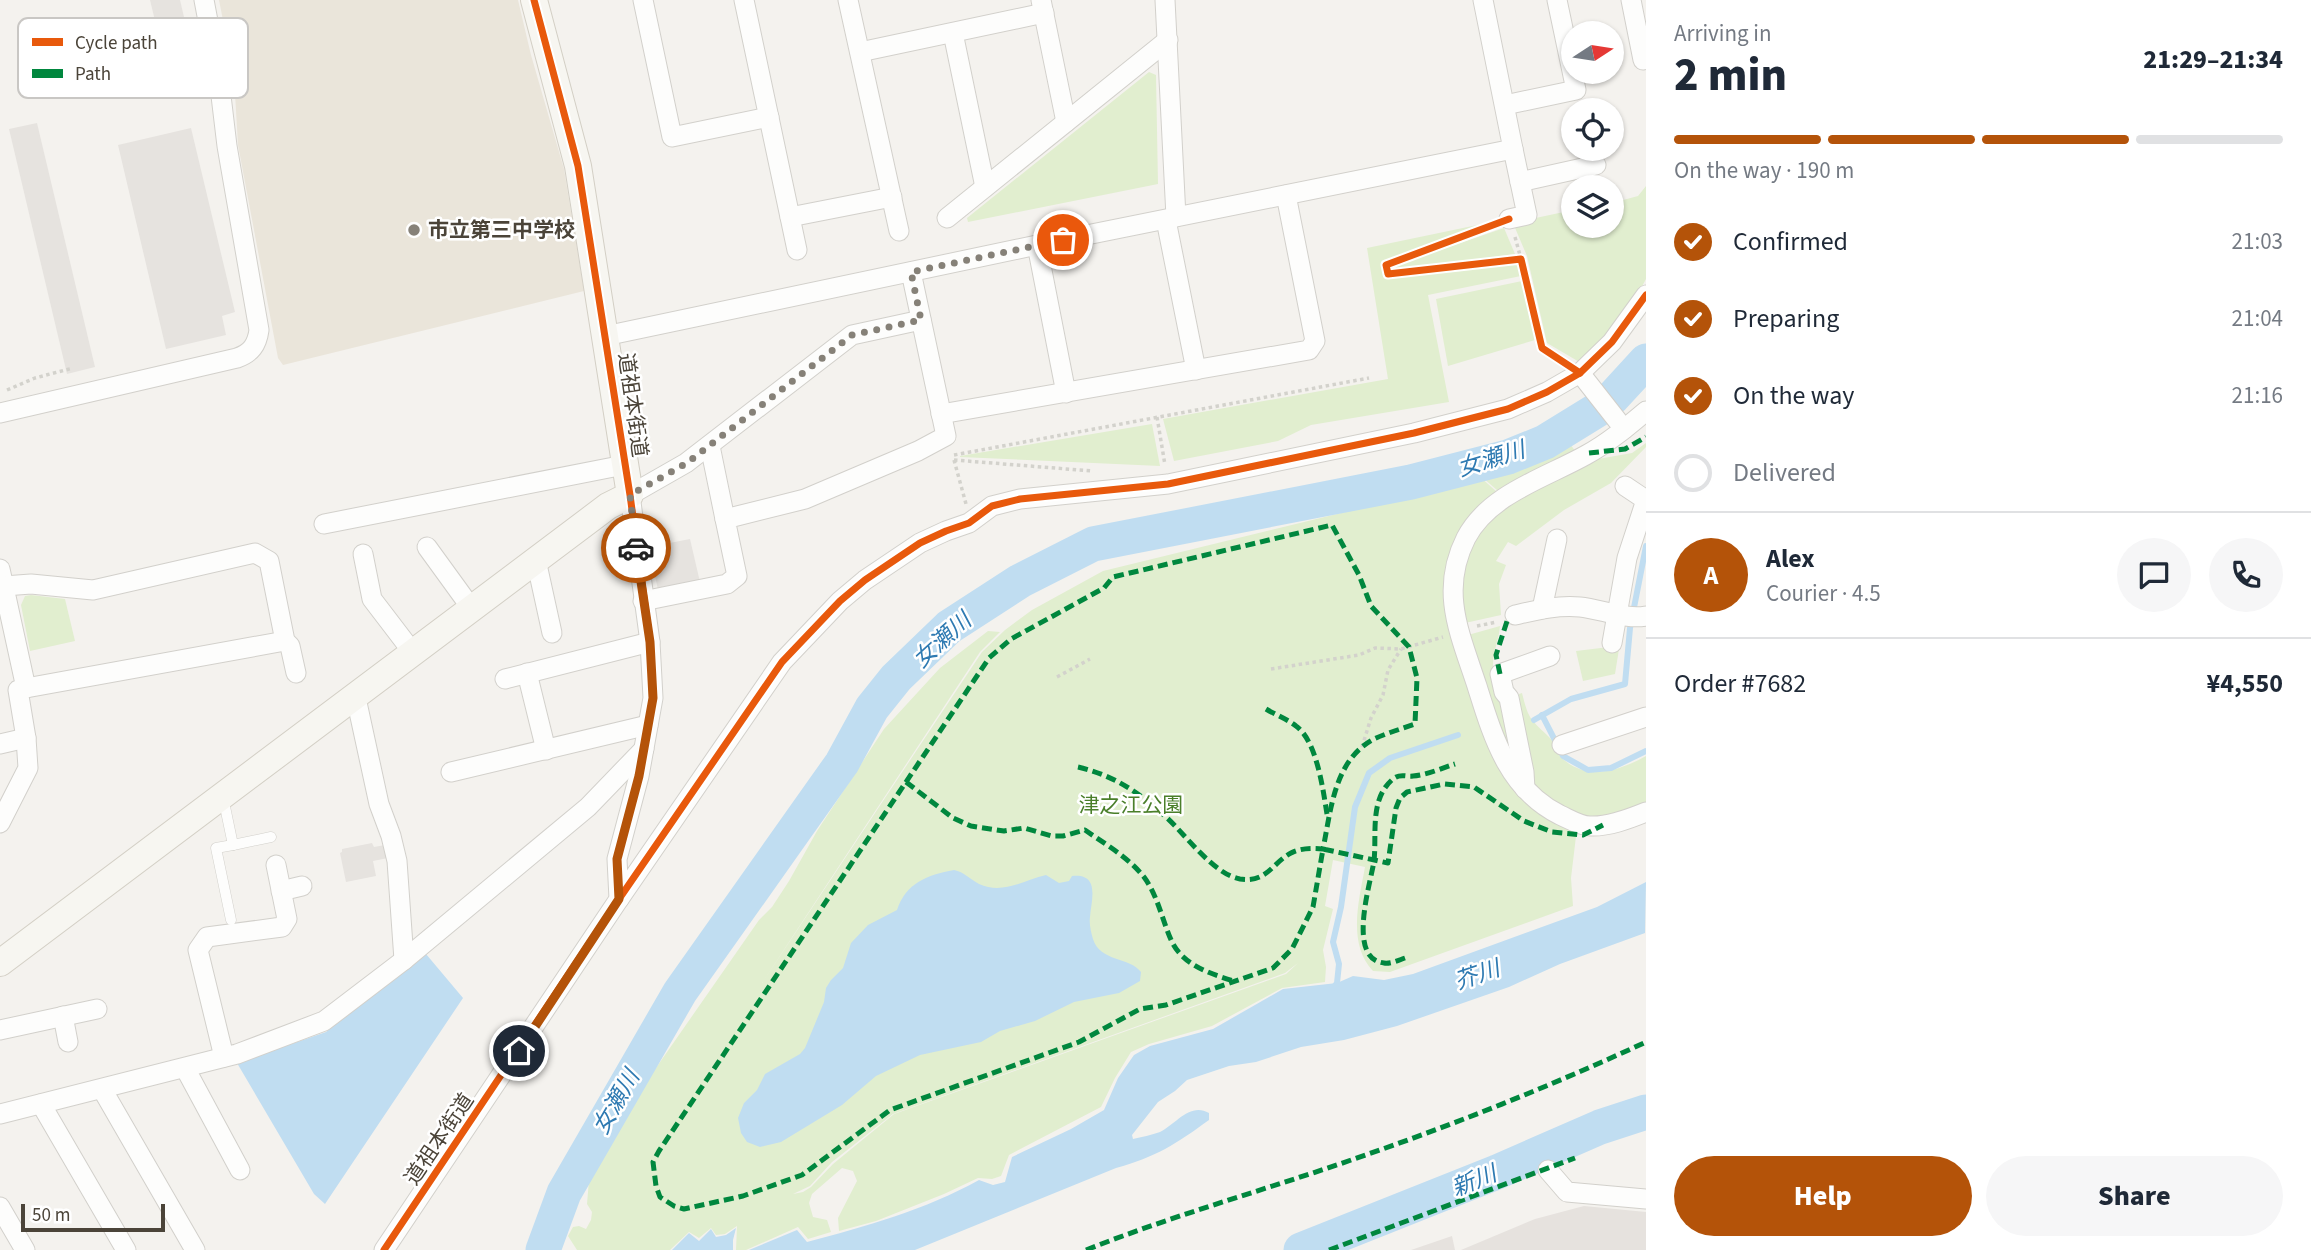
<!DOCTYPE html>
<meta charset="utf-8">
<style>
:root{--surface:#fff;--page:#f6f6f7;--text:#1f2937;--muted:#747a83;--line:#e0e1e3;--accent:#b45309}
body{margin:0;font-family:"Source Sans 3","Noto Sans JP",sans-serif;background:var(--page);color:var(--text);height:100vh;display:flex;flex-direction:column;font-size:26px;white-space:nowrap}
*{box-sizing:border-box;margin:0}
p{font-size:23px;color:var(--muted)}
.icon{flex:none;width:38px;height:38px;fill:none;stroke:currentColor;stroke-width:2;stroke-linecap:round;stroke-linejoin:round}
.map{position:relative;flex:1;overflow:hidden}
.panel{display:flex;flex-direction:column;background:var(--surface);width:665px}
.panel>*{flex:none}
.needle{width:46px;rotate:78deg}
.tools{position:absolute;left:1561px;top:21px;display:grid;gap:14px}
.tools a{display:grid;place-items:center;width:63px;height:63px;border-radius:50%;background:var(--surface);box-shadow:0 2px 5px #0004;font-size:35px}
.scale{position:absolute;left:21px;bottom:18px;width:144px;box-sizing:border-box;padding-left:7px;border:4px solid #4b4439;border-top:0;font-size:19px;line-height:24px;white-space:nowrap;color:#4b4439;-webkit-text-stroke:5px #fff;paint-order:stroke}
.pin{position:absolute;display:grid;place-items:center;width:60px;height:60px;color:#fff;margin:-30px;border:4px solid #fff;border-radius:50%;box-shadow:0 2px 7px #0007}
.courier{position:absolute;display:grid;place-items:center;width:70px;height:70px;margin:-35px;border:5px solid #b45309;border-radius:50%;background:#fff;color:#222;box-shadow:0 2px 9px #0007}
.head em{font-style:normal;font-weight:800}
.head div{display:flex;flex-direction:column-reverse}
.head{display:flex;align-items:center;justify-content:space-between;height:119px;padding:0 28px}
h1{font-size:46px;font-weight:800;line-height:52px}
.bar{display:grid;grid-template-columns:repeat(4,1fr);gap:10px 7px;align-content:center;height:84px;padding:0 28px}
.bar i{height:9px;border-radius:5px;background:var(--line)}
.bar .active{background:var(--accent)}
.bar p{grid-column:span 4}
.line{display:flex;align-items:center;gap:18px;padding:0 28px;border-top:2px solid var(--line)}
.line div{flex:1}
.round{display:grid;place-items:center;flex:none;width:74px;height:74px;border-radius:37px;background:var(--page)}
ol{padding:0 28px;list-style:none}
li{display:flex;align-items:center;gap:21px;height:77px}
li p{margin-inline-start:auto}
li .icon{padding:7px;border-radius:50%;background:var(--accent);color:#fff;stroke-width:4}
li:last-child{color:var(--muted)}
li i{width:38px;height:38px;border:4px solid var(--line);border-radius:50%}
.button{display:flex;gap:14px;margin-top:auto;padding:14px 28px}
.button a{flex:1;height:80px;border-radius:42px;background:var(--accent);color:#fff;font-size:28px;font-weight:800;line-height:80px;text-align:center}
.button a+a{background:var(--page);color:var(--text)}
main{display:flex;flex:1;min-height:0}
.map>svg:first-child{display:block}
.industrial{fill:#e6e2de}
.education{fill:#eae5da}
.green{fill:#e1eecf;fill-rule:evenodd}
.parking{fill:#e6e3df}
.water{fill:#c0ddf1}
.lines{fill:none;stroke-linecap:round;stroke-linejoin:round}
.stream{stroke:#c0ddf1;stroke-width:6}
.river{stroke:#c0ddf1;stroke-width:35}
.lane-casing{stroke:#d2d0cb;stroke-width:11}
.street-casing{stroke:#d2d0cb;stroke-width:21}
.secondary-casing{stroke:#d3cfc5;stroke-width:28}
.path{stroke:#d3d2cc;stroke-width:3.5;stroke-dasharray:3.5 3.5;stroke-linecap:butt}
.lane{stroke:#fdfdfc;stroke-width:10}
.street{stroke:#fdfdfc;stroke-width:19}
.secondary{stroke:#f7f6f1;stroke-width:26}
.quiet{stroke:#00873e;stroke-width:5;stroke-dasharray:10 5;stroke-linecap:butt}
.cycleway-casing{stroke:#fff;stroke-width:11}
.cycleway{stroke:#e8590c;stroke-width:7}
.done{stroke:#868178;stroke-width:7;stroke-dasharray:0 12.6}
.route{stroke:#b45309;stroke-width:9}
.poi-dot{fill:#868178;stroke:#fff;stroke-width:2.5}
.labels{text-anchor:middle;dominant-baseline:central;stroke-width:5;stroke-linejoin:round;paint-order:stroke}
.poi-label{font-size:21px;font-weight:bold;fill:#4b4439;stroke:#fff;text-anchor:start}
.street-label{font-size:21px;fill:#4b4439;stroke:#fff}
.park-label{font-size:21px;fill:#4a7f2a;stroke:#fff}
.water-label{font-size:23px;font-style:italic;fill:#2e7ab2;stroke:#fff}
.key{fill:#fff;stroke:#c9c7c4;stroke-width:2}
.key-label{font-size:19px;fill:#4b4439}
</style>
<main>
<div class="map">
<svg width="1646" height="1250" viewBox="0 0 1646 1250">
<rect width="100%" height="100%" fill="#f4f2ee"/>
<!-- industrial -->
<g class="industrial">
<polygon points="1584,1206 1646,1212 1646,1250 1461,1250 1535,1219"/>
<polygon points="1452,1236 1455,1250 1411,1250"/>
</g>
<!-- education -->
<polygon class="education" points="219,0 518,0 531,55 564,169 584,291 283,365 278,358 238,145 234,76"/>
<!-- green -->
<g class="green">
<polygon points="1149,72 1156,75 1158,184 968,222 967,218"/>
<polygon points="1646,186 1646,279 1632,305 1581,363 1547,343 1527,256 1513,223 1573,210 1573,226 1612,226 1612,203 1638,196"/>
<polygon points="1482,224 1483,225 1382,263 1385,277 1518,264 1521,276 1428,295 1449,402 1311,425 1278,441 1174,461 1163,419 1388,379 1367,248"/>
<polygon points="1504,228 1515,254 1392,271 1391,267"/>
<polygon points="1522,281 1535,340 1448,366 1436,299"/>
<polygon points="1152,424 1160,466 960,457 960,456"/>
<polygon points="1567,440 1576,452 1498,491 1482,477 1484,474 1533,458"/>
<polygon points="1646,443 1646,447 1611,483 1564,510 1516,546 1508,542 1496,561 1506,565 1499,584 1501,615 1465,623 1459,594 1468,550 1493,515 1541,487 1598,459 1632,453"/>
<path d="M1479 476 1497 492 1451 557 1499 762 1577 828 1571 878 1573 906 1390 972 1373 971C1347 944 1359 900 1365 867L1333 860 1325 906 1333 909 1323 950 1326 967 1325 982 1282 988 1212 1026 1149 1044 1131 1052 1115 1078 1101 1107 1009 1155 1001 1176 992 1179 978 1178 944 1194 876 1221 839 1231 838 1218 857 1181 853 1171 842 1168 812 1194 809 1203 813 1217 827 1220 831 1232 808 1239 798 1227 746 1250H736L737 1226 725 1234 716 1235 711 1228 699 1238 689 1232 670 1250H577L568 1236 573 1227 579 1226 586 1229 591 1220 592 1212 587 1204 589 1180 619 1121 759 920 772 907 789 881 817 831 884 729 940 668 988 631 1000 632 980 652 762 983 982 652 1005 630 1032 610 1103 571 1444 488ZM1298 963 1286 974 894 1114 833 1164 811 1187 803 1192 793 1194 810 1186 832 1162 893 1114 1285 973Z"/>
<polygon points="31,595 65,599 75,641 30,651 21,605 25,596"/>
<path d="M1500 626C1499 640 1493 651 1493 665L1516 761 1509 756 1468 635Z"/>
<polygon points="1609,647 1619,649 1615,674 1583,681 1576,651"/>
<path d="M1522 693C1529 721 1530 718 1550 738 1556 744 1557 755 1564 760 1589 781 1621 770 1646 756V804L1606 818 1583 817 1534 790 1518 705 1519 694Z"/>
</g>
<!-- parking -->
<g class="parking">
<polygon points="150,0 180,0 199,81 171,87"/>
<polygon points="37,123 95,367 67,374 9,129"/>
<polygon points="191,128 235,312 222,316 226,335 166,349 118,145"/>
<polygon points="690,539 700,582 658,590 649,547"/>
<polygon points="372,843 374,847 385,845 388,858 373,861 376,876 346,882 340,853 342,852 342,849"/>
</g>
<!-- water -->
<g class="water">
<path d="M954 870C964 872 970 879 979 884 1003 895 1024 880 1046 875L1059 883 1069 881 1072 876C1101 873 1091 901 1090 917 1089 924 1091 932 1093 939 1100 962 1130 957 1141 972L1140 981 1119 993 1074 1002 1035 1021 1000 1031 981 1042 920 1055 876 1076 842 1105 781 1142 760 1147 747 1142 741 1133 738 1118 744 1103 757 1090 765 1074 800 1054 805 1048 824 1002 826 988 831 980 843 968 851 943 868 925 897 910C906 883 927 875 954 870Z"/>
<path d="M1646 882 1645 933 1560 964 1509 987 1397 1026 1344 1040 1301 1047 1256 1062 1229 1066 1187 1080 1175 1091 1158 1102 1132 1135 1133 1139C1141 1137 1152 1135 1160 1132 1176 1124 1190 1102 1209 1113V1120C1176 1144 1156 1157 1116 1168L915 1250H749L797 1230 807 1242C867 1226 925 1210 979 1180L993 1185 1005 1182 1012 1157 1071 1129 1104 1110 1118 1078 1134 1055 1150 1046 1213 1029 1283 989 1337 983 1353 976 1384 980 1413 974 1597 907Z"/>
<polygon points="426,954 463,998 325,1204 314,1194 237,1063 326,1032"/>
<polygon points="736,1228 733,1240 733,1250 672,1250 689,1233 699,1241 711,1229 716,1237 726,1235"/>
</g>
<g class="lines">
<!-- stream -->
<g class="stream">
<polyline points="1542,715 1563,756 1588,770 1611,768 1646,751"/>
<polyline points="1534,720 1571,699 1625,684 1630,628 1646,546"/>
<polyline points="1333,988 1337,983 1339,964 1333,942 1341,907 1355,807 1369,773 1390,758 1458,735"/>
</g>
<!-- river -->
<g class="river">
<polyline points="543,1250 564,1193 680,992 842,763 872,708 896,678 949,627 1020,581 1093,544 1411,482 1508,457 1545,442 1597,410 1613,397 1646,361"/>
<polyline points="1301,1250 1497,1172 1600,1127 1646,1112"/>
</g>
<defs>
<g id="lane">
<polyline points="223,797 233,845 216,848 231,920"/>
<polyline points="233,845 271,837"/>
</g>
<g id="street">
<polyline points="643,0 672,137 769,117"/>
<polyline points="744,0 797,250"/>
<polyline points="848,0 899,231"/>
<polyline points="1041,0 1066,122"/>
<polyline points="1165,0 1176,217"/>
<polyline points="1631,0 1643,60"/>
<polyline points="953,33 985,187"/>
<polyline points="860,52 1044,13"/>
<polyline points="1505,105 1576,90 1557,0"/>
<polyline points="1520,182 1596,165"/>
<polyline points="790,217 892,197"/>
<polyline points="947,218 1168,40"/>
<polyline points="1509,219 1527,215 1513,149"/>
<polyline points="1166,220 1196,370"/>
<polyline points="1037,245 1066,393"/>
<polyline points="605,336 1037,245 1513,149 1483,0"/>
<polyline points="1580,373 1624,429"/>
<path d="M1646 411C1627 427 1608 443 1586 455 1545 478 1489 494 1466 538 1439 591 1460 634 1477 686 1493 737 1508 789 1560 815 1569 819 1580 826 1590 826 1608 827 1629 819 1646 812"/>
<path d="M0 413 237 358C251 353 257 345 259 330L227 146 219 79 204 0"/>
<polyline points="941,414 1309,350 1315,341 1286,195"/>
<polyline points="710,446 725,519"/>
<polyline points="324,524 624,465"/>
<polyline points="427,547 472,609"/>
<polyline points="363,554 372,599 414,654"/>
<polyline points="536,560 552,633"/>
<polyline points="0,569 26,688 18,690 26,738 28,768 0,823"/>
<polyline points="4,586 31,584 93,590 255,553 269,561 285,641 290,646 296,673"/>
<polyline points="643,601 727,584 737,576 725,519 805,499 918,451 946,436 911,272"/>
<polyline points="1542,609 1557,539"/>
<path d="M1515 615C1537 610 1557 605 1580 607 1600 609 1627 620 1646 616"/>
<polyline points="1612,643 1627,558 1646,500 1625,486"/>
<polyline points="527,673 546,750"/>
<polyline points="505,679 650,642"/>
<polyline points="26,688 285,641"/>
<polyline points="356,698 379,804 391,836 397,861 404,960"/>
<polyline points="0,744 26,738"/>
<polyline points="1562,745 1646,717"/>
<polyline points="451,772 648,725"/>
<polyline points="1525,789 1524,772 1509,698 1504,692 1500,674 1550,656"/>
<polyline points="281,891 302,886"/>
<polyline points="619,899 782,662 840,601 865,580 920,543 946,531 969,523 992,506 1020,499 1168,484 1414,433 1508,409 1547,392 1580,373 1612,342 1646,295"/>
<polyline points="63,1016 68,1042"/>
<polyline points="0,1030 97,1009"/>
<polyline points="224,1057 198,950 207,937 282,927 287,919 276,865"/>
<polyline points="185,1068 240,1170"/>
<polyline points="102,1089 195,1250"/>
<polyline points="41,1104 126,1250"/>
<polyline points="0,1114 237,1054 324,1021 404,960 588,807 644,749"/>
<polyline points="1548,1170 1567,1192 1646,1199"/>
<polyline points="0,1207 25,1250"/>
<polyline points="384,1250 619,899 617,859 639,776 653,698 650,642 630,495 686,463 852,335 921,320"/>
</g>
<polyline id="secondary" points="0,963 608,506 630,495 578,166 534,0"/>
</defs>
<!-- lane casing -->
<use href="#lane" class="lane-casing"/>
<!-- street casing -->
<use href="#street" class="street-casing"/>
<!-- secondary casing -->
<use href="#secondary" class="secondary-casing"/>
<!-- path -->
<g class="path">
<polyline points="1515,237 1521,259"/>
<polyline points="7,390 35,378 73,368"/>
<polyline points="1157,417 1165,465"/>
<polyline points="954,455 1369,378"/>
<polyline points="954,460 1092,471"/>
<polyline points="954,460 966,504"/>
<polyline points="1477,626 1497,622"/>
<polyline points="1271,669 1359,655 1375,648 1401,649 1443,637"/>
<polyline points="1057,677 1090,659"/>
<polyline points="1362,747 1371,718 1383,695 1388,670 1401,649"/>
</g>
<!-- lane -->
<use href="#lane" class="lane"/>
<!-- street -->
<use href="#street" class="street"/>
<!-- secondary -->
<use href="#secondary" class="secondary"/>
<!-- quiet -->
<g class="quiet">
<polyline points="1589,453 1625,449 1646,437"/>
<polyline points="1500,674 1496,655 1508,618"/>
<path d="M1266 709C1276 715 1287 719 1296 726 1317 741 1323 790 1327 814"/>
<path d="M1078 767C1113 775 1140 793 1166 817 1186 835 1213 874 1240 879 1267 883 1272 863 1291 853 1301 848 1312 848 1323 849 1331 810 1334 760 1374 739 1387 733 1401 729 1415 724L1417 678 1409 647 1371 606 1359 575 1332 525 1113 577 1104 588 1011 639 989 658 659 1151 653 1162 656 1186 660 1197 674 1206 684 1209 743 1196 802 1175 890 1110 1079 1042 1140 1009 1166 1005 1273 968 1292 949 1313 907 1323 849 1388 863 1396 808 1400 798 1407 792 1444 784 1474 787 1524 821 1552 832 1583 835 1603 825"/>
<path d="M906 782 953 818 971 826 1004 831 1024 828 1052 836H1063L1085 830C1105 844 1128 857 1144 877 1158 896 1162 920 1172 942 1183 965 1211 974 1234 981"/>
<path d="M1405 958C1399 960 1391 964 1384 963 1346 959 1371 882 1374 861 1377 834 1369 799 1393 779 1400 773 1406 777 1413 776 1427 775 1442 768 1455 764"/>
<path d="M1086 1250C1174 1215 1265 1190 1354 1159 1453 1125 1551 1086 1646 1042"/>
<polyline points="1329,1250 1575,1158"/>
</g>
<defs>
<g id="cycleway">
<polyline points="1509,219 1386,265 1388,274 1521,259 1542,348 1580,373"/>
<polyline points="619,899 782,662 840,601 865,580 920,543 946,531 969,523 992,506 1020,499 1168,484 1414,433 1508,409 1547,392 1580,373 1612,342 1646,295"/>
<polyline points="384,1250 619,899 617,859 639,776 653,698 650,642 630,495 578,166 534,0"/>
</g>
</defs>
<!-- cycleway casing -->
<use href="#cycleway" class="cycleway-casing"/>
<!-- cycleway -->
<use href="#cycleway" class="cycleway"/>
</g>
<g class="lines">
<!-- done -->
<polyline class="done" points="636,548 630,495 687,463 852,335 921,320 911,272 1063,240"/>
<!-- route -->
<polyline class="route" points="519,1051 619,899 617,859 639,776 653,698 650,642 636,548"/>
</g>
<!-- markers -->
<circle class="poi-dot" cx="414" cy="230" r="7"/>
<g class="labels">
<!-- poi labels -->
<g class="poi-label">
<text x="428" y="230">市立第三中学校</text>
</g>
<!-- street labels -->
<g class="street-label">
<text transform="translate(633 405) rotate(82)">道祖本街道</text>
<text transform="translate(439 1139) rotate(-56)">道祖本街道</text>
</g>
<!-- park labels -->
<g class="park-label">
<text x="1131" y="805">津之江公園</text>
</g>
<!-- water labels -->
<g class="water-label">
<text transform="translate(1491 459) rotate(-17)">女瀬川</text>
<text transform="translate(942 640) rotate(-42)">女瀬川</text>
<text transform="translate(1477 975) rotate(-19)">芥川</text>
<text transform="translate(616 1102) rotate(-60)">女瀬川</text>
<text transform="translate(1474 1181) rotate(-22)">新川</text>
</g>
</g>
<!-- legend -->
<rect x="18" y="18" width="230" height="80" rx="10" class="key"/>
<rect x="32" y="38" width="31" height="8" fill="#e8590c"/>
<rect x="32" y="69" width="31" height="9" fill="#00873e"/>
<g class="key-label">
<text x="75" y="49">Cycle path</text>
<text x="75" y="80">Path</text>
</g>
</svg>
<div class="tools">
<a><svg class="needle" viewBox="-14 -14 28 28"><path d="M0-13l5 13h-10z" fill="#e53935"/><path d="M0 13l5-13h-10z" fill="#747a83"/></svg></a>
<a><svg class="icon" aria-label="locate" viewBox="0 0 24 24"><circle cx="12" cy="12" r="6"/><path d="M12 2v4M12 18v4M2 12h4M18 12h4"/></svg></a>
<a><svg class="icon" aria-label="layers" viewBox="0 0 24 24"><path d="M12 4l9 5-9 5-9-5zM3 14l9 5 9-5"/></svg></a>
</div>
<div class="scale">50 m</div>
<div class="pin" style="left:1063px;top:240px;background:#ea580c"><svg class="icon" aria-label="bag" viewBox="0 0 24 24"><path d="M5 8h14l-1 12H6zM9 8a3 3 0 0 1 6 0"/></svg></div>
<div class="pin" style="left:519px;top:1051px;background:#1f2937"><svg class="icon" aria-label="home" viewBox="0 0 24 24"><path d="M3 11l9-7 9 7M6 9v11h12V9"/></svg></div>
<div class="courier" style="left:636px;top:548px"><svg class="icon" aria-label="car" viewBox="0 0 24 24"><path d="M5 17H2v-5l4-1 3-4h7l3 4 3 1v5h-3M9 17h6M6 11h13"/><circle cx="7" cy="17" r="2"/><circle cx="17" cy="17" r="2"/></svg></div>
</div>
<section class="panel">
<div class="head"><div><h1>2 min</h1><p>Arriving in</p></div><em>21:29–21:34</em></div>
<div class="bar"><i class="active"></i><i class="active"></i><i class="active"></i><i></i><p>On the way · 190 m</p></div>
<ol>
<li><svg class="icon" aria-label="check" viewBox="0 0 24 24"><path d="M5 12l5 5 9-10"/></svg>Confirmed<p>21:03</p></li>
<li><svg class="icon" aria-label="check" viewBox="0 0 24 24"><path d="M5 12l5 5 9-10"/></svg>Preparing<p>21:04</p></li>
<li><svg class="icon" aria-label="check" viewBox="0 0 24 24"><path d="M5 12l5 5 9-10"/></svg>On the way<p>21:16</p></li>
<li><i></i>Delivered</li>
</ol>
<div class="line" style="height:126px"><b class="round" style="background:var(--accent);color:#fff">A</b><div><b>Alex</b><p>Courier · 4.5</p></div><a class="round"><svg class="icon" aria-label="chat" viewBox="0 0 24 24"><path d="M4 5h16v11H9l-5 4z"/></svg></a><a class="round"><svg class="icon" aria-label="phone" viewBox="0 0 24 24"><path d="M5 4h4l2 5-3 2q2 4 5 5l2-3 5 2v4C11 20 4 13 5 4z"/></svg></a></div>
<div class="line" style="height:91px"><div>Order #7682</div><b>¥4,550</b></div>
<div class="button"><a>Help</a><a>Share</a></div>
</section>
</main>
